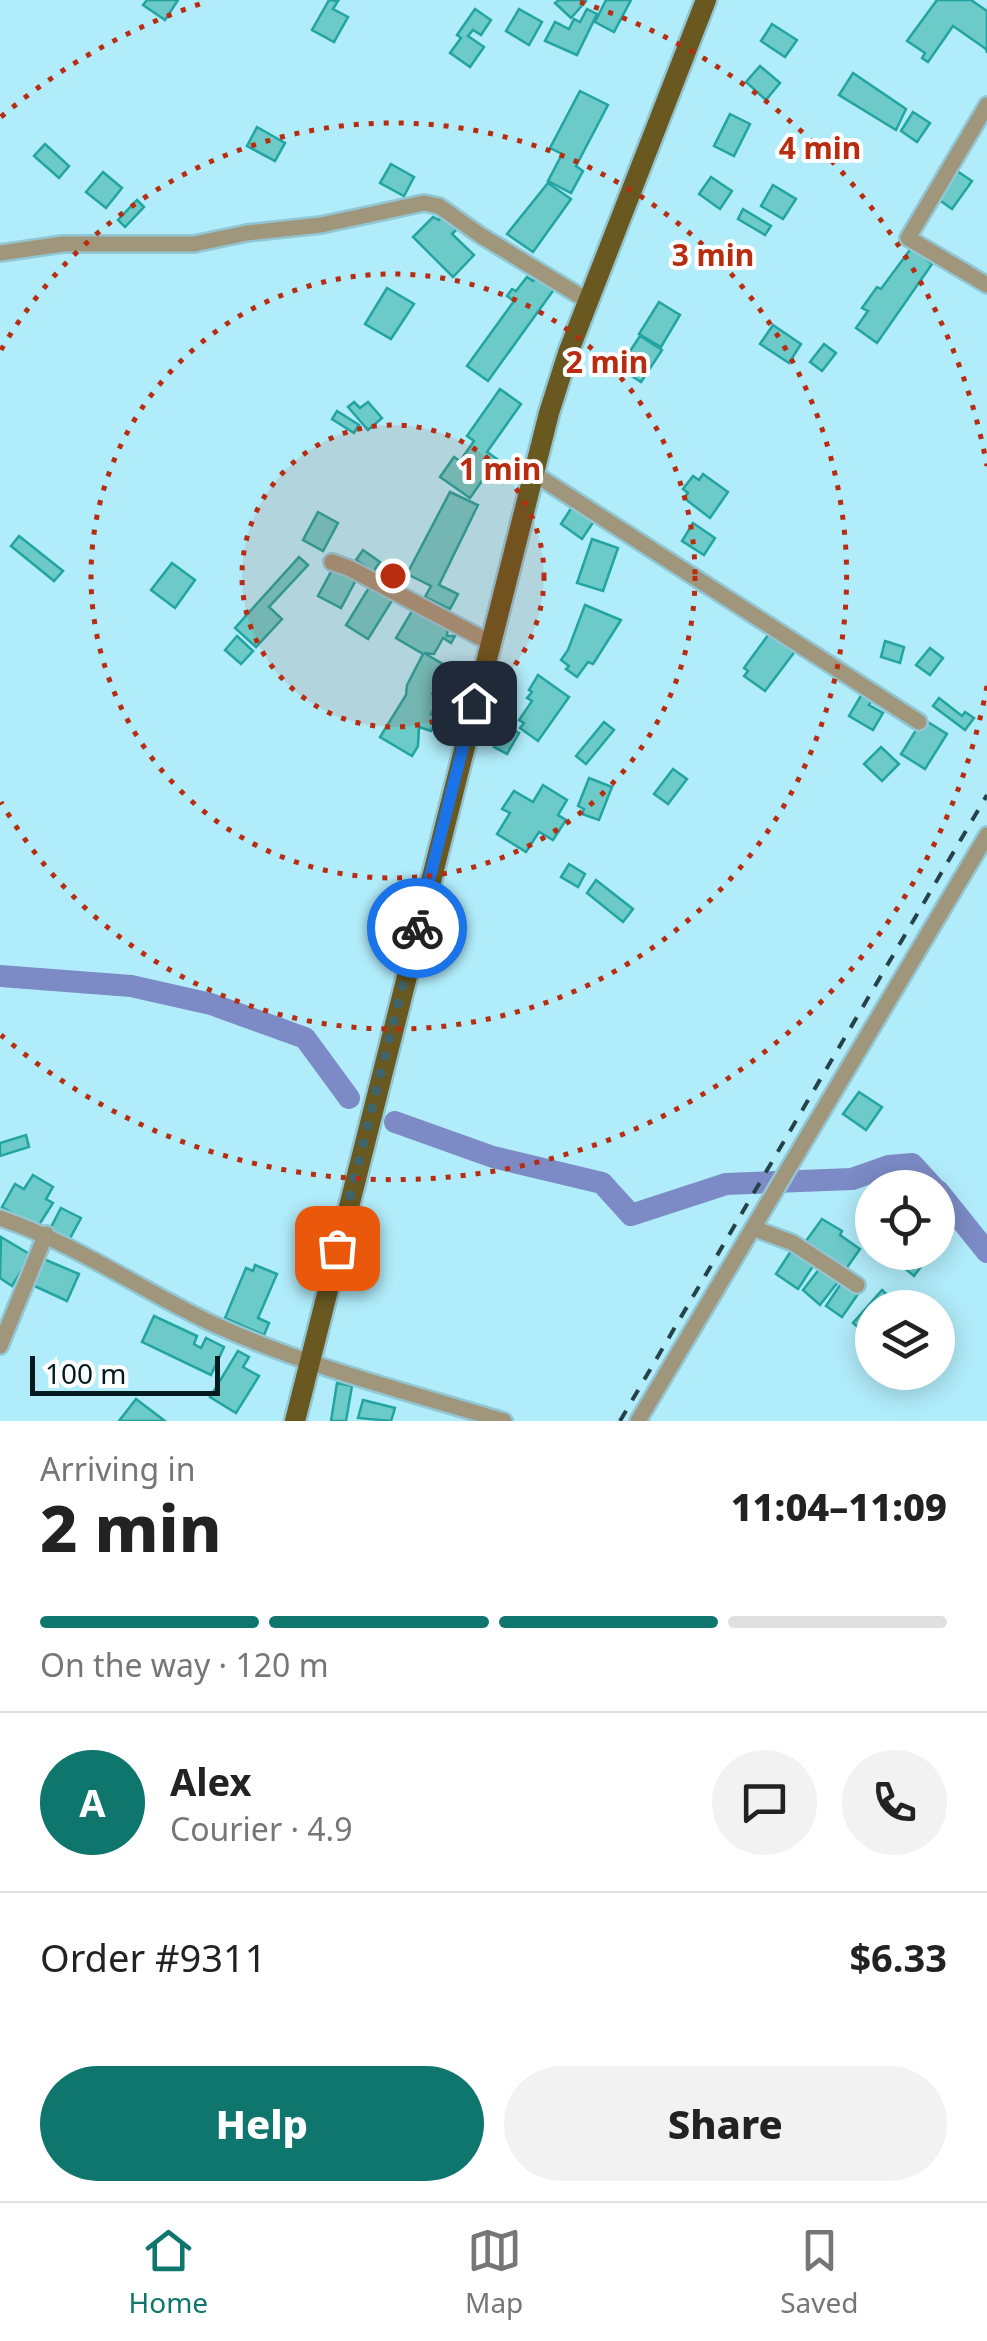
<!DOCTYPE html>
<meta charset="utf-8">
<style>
:root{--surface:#fff;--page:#f2f2f2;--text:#222;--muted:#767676;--line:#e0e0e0;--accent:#0f766e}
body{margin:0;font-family:"Noto Sans",sans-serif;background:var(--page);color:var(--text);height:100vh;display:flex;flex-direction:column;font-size:38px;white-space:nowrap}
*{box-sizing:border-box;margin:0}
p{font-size:32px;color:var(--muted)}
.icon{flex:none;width:55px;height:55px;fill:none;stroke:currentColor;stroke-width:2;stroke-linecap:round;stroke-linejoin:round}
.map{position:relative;height:1421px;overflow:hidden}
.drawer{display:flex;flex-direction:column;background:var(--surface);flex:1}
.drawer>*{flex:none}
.fabs{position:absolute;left:855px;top:1170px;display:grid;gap:20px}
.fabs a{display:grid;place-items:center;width:100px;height:100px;border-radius:50%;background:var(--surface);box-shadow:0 5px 25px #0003;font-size:50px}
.scale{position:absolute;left:30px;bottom:25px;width:190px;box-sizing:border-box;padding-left:10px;border:5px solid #031a1f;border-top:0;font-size:28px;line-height:35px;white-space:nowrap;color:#031a1f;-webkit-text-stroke:8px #fff;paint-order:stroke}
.pin{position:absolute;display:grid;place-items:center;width:85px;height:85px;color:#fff;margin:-42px;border-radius:20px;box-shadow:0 5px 15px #0006}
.courier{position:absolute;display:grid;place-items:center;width:100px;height:100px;margin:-50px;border:8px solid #1a73e8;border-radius:50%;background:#fff;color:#222;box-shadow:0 2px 12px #0007}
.summary em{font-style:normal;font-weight:800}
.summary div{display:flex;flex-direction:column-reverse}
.summary{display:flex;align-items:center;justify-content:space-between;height:170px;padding:0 40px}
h1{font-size:65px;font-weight:800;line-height:75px}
.bar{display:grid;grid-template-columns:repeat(4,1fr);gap:15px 10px;align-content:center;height:120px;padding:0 40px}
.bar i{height:12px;border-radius:8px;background:var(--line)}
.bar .current{background:var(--accent)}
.bar p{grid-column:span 4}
.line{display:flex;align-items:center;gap:25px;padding:0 40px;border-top:2px solid var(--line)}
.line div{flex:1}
.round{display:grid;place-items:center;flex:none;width:105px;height:105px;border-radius:52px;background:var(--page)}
.action{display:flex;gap:20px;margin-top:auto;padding:20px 40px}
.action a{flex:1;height:115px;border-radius:60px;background:var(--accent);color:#fff;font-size:40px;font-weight:800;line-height:115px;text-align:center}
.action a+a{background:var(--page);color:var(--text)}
.tabs{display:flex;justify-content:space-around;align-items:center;height:140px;border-top:2px solid var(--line);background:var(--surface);font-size:28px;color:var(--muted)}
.tabs a{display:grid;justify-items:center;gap:5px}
.tabs .current{color:var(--accent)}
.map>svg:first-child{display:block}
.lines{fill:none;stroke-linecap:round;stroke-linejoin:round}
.river{stroke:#7c8bc5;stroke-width:22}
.building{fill:#6ccac8;stroke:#22a4a1;stroke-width:2.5}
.minor-casing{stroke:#92c6d3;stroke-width:20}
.major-casing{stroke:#92c6d3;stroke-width:25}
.minor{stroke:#9f967b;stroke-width:15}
.major{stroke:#695921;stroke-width:20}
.rail{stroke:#244248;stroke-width:4;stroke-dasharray:12 12;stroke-linecap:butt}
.done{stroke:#40646c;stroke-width:10;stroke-dasharray:0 18}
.route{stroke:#1a73e8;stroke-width:12}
.ring{fill:none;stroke:#b82c0f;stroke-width:5;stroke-dasharray:5 10}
.centre{fill:#b82c0f;stroke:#fff;stroke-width:5}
.ring-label{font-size:30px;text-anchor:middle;font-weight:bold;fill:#b82c0f;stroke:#fff;stroke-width:8;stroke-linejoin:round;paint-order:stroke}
</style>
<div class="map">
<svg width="987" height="1421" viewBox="0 0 987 1421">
<rect width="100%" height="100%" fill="#b1ecfa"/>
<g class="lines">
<!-- river -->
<g class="river">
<polyline points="0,976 131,986 211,1004 305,1038 349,1098"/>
<polyline points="395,1122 493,1157 602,1183 631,1215 726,1184 852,1179 889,1166 912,1164 934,1188"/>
<polyline points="938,1191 987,1252"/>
</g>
</g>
<!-- building -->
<g class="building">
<polygon points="147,0 178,0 165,20 143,5"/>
<polygon points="329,0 338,1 333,9 348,17 334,42 312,30"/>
<polygon points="559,0 585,0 586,1 571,18 555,3"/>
<polygon points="606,0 631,0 614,32 595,22"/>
<polygon points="937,0 971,0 987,11 987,53 986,49 953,26 928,62 922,58 925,53 907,41"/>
<polygon points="475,9 491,20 481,35 473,30 468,36 484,47 470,67 450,53 461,38 457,35"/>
<polygon points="519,9 542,22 529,45 506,31"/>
<polygon points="587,9 597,14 577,55 545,41 555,22 569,29 574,19 580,22"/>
<polygon points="772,24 797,40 785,57 761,41"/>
<polygon points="760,66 780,83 766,100 746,82"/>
<polygon points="853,73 906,109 896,130 839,95"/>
<polygon points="580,91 608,105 576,166 583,171 571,193 548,181 562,154 550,148"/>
<polygon points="913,112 930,123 917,142 901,131"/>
<polygon points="730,114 750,124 734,156 714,146"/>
<polygon points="257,127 285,143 275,161 247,146"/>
<polygon points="45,144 69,166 59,178 34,156"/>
<polygon points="391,164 414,177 404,196 380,183"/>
<polygon points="954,169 972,181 952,209 935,197"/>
<polygon points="103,172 122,188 106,208 86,192"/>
<polygon points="711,177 732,191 720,209 699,194"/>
<polygon points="548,183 571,199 533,252 507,234"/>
<polygon points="773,185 796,199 783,219 761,206"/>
<polygon points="137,200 144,207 125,227 118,220"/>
<polygon points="743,209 771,226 765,235 738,219"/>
<polygon points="444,214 458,228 452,234 474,255 453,277 413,237 433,217 439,220"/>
<polygon points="912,247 932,264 877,343 856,328 868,311 862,308 877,287 881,289"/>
<polygon points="538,275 555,288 488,381 467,366 514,301 507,296 512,289 516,291 527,277 533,281"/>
<polygon points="387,288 414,304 391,339 365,324"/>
<polygon points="659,302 680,315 661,347 639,334"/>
<polygon points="773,325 801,344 789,363 760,344"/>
<polygon points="640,336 662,350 641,382 619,368"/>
<polygon points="824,344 836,353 822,371 810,362"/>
<polygon points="500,389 521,404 487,452 497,459 470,498 440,477 454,457 460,461 474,441 467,436"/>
<polygon points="354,402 360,408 368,402 382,418 368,430 348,407"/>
<polygon points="337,411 359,425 354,433 332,419"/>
<polygon points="703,474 728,492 710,518 684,498 688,493 683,489 693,476 699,480"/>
<polygon points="450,492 478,505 439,585 458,594 450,609 425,597 431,586 407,574"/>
<polygon points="572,507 594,521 582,539 561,524"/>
<polygon points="318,512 338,523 323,551 303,540"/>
<polygon points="693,523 715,538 704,555 682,541"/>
<polygon points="19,536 63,571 54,581 11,546"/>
<polygon points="592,539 618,548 603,591 577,583"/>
<polygon points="363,550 380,562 373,572 356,560"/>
<polygon points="299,557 308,565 269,607 282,619 256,647 235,628"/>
<polygon points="172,563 195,580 175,608 151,590"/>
<polygon points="333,568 348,576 350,572 358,576 341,608 318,596"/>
<polygon points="370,586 393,599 368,639 346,625"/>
<polygon points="585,605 621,620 595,661 593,664 588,662 577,677 566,669 569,666 561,660 568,650"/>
<polygon points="415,606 448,626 447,636 455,636 451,643 443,638 434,654 424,653 448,667 432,694 440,699 431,714 438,718 431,731 419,727 418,746 412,756 380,737 406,695 407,685 423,654 396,638"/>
<polygon points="771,631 796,650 765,691 744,676 748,671 744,668"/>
<polygon points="237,636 253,651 241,664 225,650"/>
<polygon points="885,641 904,647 900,663 881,657"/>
<polygon points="930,648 943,658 930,675 916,665"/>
<polygon points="538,675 569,697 538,741 520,728 524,723 519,720 532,701 527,698 532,692 529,690"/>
<polygon points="863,692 873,698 869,705 883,713 873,730 849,716"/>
<polygon points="939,698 962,716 965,712 974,718 965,730 933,706"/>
<polygon points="923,719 947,734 925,769 901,754"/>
<polygon points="604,722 614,730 586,764 576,756"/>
<polygon points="506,726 519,733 507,754 494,747"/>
<polygon points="881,747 899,764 882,781 864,764"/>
<polygon points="673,769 687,779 668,804 654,794"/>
<polygon points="589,778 612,787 599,820 582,814 584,809 578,806"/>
<polygon points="543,785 567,800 558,815 566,820 553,840 539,832 526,852 497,834 510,813 502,809 514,791 533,802"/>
<polygon points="569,864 585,874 578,887 561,877"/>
<polygon points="596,880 633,909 623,922 587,893"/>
<polygon points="859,1092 882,1107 866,1130 843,1114"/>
<polygon points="26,1135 29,1147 0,1156 0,1143"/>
<polygon points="33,1175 53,1187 46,1199 53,1203 37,1228 2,1207 15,1184 24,1189"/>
<polygon points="61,1208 81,1218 68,1242 49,1231"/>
<polygon points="822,1219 842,1231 840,1235 860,1249 846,1269 806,1241"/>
<polygon points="1,1237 31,1255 12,1286 0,1278"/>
<polygon points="312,1239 322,1243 314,1266 304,1262"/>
<polygon points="793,1248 815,1263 798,1289 776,1274"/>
<polygon points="885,1252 932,1252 914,1276"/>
<polygon points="39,1257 79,1274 67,1301 28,1283"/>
<polygon points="255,1265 277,1274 258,1318 269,1323 264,1335 225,1318 246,1268 253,1271"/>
<polygon points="820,1268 838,1282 820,1305 803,1290"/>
<polygon points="842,1282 858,1294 842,1317 826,1306"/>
<polygon points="882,1290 897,1304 894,1308 872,1308 872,1331 868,1336 853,1323"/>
<polygon points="154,1316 197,1336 194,1344 201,1348 206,1338 224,1347 211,1375 142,1342"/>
<polygon points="238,1351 249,1357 243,1367 259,1376 236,1413 210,1397"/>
<polygon points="337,1383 352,1386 346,1421 331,1421"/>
<polygon points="136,1399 165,1421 119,1421"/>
<polygon points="363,1400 395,1408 391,1421 358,1418"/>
</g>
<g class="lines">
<defs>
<g id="minor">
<polyline points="987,105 908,238 987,285"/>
<polyline points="0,253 63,244 194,244 247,233 321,225 424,203 439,206 480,235 588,301"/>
<polyline points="533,473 919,722"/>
<polyline points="332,562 351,569 489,642"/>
<path d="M0 1218C76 1244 141 1290 213 1324 305 1366 407 1392 504 1421"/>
<polyline points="753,1228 793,1243 857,1285"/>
<polyline points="0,1346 46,1234"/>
<polyline points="638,1421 987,835"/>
</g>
<polyline id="major" points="295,1421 549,413 568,353 706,0"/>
</defs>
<!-- minor casing -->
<use href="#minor" class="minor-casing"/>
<!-- major casing -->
<use href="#major" class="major-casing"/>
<!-- minor -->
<use href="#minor" class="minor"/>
<!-- major -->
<use href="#major" class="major"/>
<!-- rail -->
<polyline class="rail" points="620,1421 987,795"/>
</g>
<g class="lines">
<!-- done -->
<polyline class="done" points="337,1248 417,928"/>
<!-- route -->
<polyline class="route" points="417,928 474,703"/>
</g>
<!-- distance rings -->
<circle cx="393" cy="576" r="151" fill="#b82c0f" fill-opacity=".12"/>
<g class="ring">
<circle cx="393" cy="576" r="151"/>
<circle cx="393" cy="576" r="302"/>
<path d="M1 350A453 453 0 1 1 1 802"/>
<path d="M987 686A604 604 0 0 1 1 1035M1 117A604 604 0 0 1 206 2M580 2A604 604 0 0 1 987 466"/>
</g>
<circle cx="393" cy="576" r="15" class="centre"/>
<g class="ring-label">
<text x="820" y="159">4 min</text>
<text x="713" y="266">3 min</text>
<text x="607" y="373">2 min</text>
<text x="500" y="480">1 min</text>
</g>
</svg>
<div class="fabs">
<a><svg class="icon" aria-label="locate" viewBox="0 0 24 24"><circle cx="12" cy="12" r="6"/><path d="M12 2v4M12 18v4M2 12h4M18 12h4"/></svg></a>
<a><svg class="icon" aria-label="layers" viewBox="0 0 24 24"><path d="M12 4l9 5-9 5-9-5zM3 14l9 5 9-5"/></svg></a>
</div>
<div class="scale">100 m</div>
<div class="pin" style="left:337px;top:1248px;background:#ea580c"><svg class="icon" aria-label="bag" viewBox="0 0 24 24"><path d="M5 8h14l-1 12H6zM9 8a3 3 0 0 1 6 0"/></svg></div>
<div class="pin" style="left:474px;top:703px;background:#1f2937"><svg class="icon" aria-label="home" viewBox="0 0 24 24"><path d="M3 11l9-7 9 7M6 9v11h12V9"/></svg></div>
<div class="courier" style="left:417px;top:928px"><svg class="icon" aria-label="bike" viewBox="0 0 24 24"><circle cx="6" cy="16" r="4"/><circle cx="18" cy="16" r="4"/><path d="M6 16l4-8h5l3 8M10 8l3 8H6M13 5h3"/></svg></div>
</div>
<section class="drawer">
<div class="summary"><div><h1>2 min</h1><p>Arriving in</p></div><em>11:04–11:09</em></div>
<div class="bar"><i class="current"></i><i class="current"></i><i class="current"></i><i></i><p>On the way · 120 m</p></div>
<div class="line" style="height:180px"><b class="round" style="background:var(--accent);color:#fff">A</b><div><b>Alex</b><p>Courier · 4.9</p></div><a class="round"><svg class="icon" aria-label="chat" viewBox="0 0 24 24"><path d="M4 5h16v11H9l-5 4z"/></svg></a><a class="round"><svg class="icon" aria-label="phone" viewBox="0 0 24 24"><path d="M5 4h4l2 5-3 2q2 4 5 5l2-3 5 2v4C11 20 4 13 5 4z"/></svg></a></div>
<div class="line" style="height:130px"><div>Order #9311</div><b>$6.33</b></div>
<div class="action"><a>Help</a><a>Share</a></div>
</section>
<nav class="tabs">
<a class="current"><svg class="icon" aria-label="home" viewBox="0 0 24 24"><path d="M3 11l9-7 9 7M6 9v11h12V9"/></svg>Home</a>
<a><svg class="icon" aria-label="map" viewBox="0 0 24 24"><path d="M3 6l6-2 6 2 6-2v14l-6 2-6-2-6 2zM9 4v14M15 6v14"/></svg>Map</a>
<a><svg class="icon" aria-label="saved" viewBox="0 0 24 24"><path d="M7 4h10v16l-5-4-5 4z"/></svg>Saved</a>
</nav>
